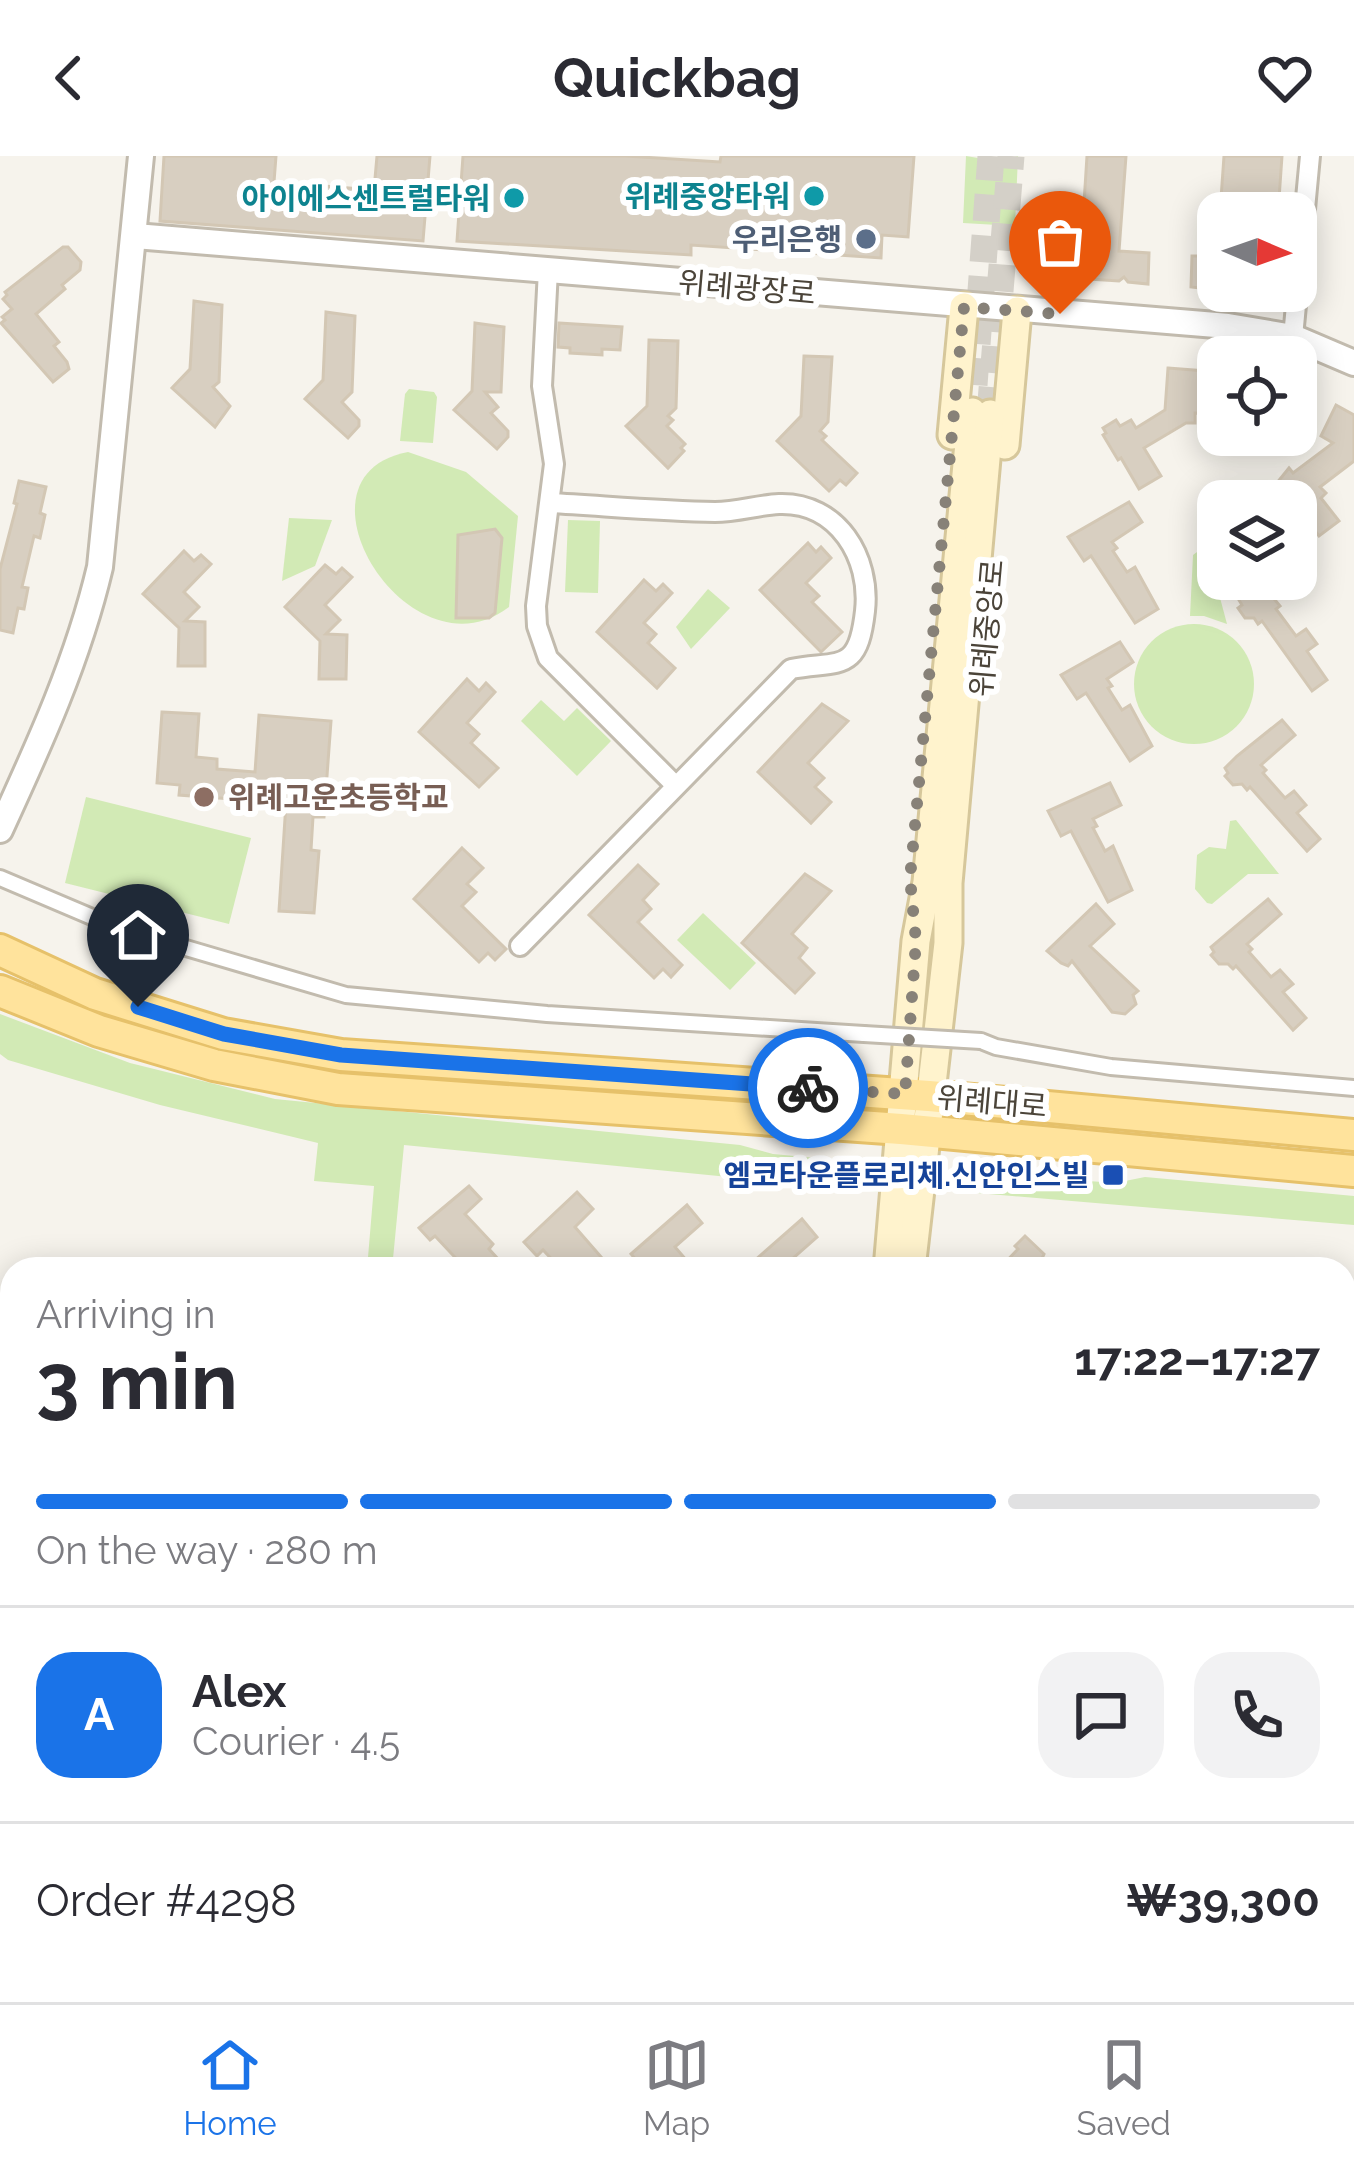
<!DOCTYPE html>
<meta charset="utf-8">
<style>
:root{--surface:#fff;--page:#f2f2f3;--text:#2b2b33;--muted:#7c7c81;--line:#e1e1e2;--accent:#1a73e8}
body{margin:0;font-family:Raleway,"Noto Sans KR",sans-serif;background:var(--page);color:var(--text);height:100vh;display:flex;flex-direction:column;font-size:45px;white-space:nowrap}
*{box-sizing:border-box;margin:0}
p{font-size:39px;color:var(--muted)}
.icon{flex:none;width:66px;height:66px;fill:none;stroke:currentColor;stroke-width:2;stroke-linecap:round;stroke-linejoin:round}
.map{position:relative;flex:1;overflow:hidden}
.drawer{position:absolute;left:0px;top:1101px;width:1356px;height:747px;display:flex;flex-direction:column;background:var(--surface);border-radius:36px 36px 0 0;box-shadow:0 6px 30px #0003}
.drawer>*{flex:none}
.needle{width:78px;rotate:92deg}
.buttons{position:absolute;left:1197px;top:36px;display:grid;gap:24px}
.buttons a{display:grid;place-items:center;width:120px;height:120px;border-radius:24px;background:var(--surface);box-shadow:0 6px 30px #0003;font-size:60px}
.pin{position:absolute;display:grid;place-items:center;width:102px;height:102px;color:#fff;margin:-123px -51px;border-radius:50% 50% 50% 0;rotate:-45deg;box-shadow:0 0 12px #0007}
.pin .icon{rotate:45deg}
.courier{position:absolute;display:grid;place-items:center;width:120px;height:120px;margin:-60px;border:9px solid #1a73e8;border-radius:50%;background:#fff;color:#222;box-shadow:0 3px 15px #0007}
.overview em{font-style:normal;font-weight:700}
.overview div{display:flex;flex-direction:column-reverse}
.overview{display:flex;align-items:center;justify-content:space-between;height:204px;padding:0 36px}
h1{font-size:78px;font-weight:700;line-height:90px}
.bar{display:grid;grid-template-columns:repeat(4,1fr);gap:18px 12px;align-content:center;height:144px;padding:0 36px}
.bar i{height:15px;border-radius:9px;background:var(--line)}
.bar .active{background:var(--accent)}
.bar p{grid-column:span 4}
.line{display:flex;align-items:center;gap:30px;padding:0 36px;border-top:3px solid var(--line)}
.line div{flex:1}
.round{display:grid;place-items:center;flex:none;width:126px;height:126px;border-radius:36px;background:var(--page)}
header{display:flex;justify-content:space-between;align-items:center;height:156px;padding:0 36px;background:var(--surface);font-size:54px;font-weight:700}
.tabs{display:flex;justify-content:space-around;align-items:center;height:168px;border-top:3px solid var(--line);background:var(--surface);font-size:33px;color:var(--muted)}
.tabs a{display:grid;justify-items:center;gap:6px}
.tabs .active{color:var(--accent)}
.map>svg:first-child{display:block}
.green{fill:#d2eab5}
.building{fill:#d8cfc1;stroke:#d3c7b4;stroke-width:3}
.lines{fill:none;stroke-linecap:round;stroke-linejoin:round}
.secondary-tunnel{stroke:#d4d0c8;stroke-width:27;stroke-dasharray:27 14;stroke-linecap:butt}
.pedestrian-casing{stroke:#c2bbae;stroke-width:20}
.minor-casing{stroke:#c2bbae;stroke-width:24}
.tertiary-casing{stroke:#c2bbae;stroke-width:30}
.secondary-casing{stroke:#d6c79b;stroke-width:33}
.primary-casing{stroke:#e6c16a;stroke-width:36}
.pedestrian{stroke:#fff;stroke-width:14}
.minor{stroke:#fff;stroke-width:18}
.tertiary{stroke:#fff;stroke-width:24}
.secondary{stroke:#fff3cd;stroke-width:27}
.primary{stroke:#ffe39c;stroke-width:30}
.pedestrian-bridge-casing{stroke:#c2bbae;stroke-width:20;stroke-linecap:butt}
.pedestrian-bridge{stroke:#fff;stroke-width:14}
.done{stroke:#878178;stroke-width:12;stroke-dasharray:0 21.6}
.route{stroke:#1a73e8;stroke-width:15}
.culture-dot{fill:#0f9aa8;stroke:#fff;stroke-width:4.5}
.service-dot{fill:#5c6f8a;stroke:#fff;stroke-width:4.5}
.education-dot{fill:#8d6e63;stroke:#fff;stroke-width:4.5}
.transit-dot{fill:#1a4fb4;stroke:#fff;stroke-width:4.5}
.labels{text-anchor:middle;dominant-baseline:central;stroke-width:12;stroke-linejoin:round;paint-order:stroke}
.culture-label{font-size:30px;font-weight:bold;fill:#0d838f;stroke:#fff;text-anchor:end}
.service-label{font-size:30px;font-weight:bold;fill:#4e5e75;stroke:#fff;text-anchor:end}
.street-label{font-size:30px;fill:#4b4439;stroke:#fff}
.education-label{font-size:30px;font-weight:bold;fill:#785e54;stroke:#fff;text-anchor:start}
.transit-label{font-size:30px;font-weight:bold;fill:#164399;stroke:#fff;text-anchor:end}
</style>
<header><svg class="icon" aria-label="back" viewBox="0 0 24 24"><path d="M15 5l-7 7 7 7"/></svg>Quickbag<svg class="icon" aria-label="heart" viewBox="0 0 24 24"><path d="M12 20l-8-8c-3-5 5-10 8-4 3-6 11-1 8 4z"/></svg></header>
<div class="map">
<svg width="1354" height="1846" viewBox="0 0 1354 1846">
<rect width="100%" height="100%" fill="#f6f3ec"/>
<!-- green -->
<g class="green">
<polygon points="966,0 984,3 986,9 1001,10 1004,4 1018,0 1015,70 963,67"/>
<polygon points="409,233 434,236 437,241 433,287 400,285 405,238"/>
<path d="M408 296 466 316 518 360 509 451C409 527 281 320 408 296Z"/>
<polygon points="289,362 332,364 315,410 282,425"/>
<polygon points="568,364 600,365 598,437 565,436"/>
<polygon points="1201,393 1218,395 1218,423 1230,423 1220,430 1219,438 1227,468 1204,460 1190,460 1193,399"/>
<polygon points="708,433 730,452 691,493 676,471"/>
<circle cx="1194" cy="528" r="60"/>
<polygon points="541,544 564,565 577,552 611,585 577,620 521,565"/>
<polygon points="86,641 251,682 229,768 65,727"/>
<polygon points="1236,664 1279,718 1248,718 1212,748 1207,747 1195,733 1197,699 1209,691 1226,693 1230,665"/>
<polygon points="703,757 756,807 730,834 677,784"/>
<polygon points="0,858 130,907 275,943 740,989 773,998 860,1006 874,1016 879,1036 404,989 392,1113 367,1113 374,1030 314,1025 318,987 160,949 8,904 0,898"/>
<polygon points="971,1016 1115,1027 1145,1021 1354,1040 1354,1069 953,1035"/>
</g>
<!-- building -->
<g class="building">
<polygon points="164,0 276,0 274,26 374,34 377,0 430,0 423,85 160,65"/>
<polygon points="463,0 626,0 720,6 721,0 914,0 908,81 882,79 881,102 691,89 691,99 457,85"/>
<polygon points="1087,0 1126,0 1119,95 1149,97 1148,128 1128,126 1124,121 1119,125 1089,123 1080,110"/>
<polygon points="1224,0 1282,0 1278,57 1220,57"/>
<polygon points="63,91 68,91 81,106 80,114 62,129 65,133 36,158 59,186 54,190 67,206 69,213 53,226 1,167 5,164 2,161 12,153 3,143 7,139 5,136"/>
<polygon points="1192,100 1218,100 1218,134 1191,131"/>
<polygon points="194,145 222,149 219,226 213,231 230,250 215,271 172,232 190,213"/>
<polygon points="326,156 355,160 352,236 342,246 359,264 359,270 348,282 305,243 323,224"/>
<polygon points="475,167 504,171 501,236 485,236 498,251 491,257 508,275 508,281 497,293 454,254 472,235"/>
<polygon points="559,167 622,171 620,194 602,193 602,199 570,197 570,192 558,191"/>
<polygon points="649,184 678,185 676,252 668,260 673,264 667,270 685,288 681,292 684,295 668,312 626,270 647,250"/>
<polygon points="804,200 832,201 828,266 820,275 826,280 822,284 857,317 846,329 840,324 829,335 777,285 801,260"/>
<polygon points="1168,212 1218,216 1218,258 1195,257 1195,267 1186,267 1144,292 1161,320 1139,333 1121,302 1118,304 1103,279 1106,277 1103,272 1116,264 1120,270 1131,264 1136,272 1165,254"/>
<polygon points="1336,249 1354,259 1354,305 1320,331 1326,337 1321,342 1339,365 1319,380 1296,351 1296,345 1289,345 1276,328 1289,312 1293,317 1333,287 1321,280"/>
<polygon points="19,325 46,331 40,357 45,359 40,382 34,380 22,431 28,432 24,453 18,452 13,477 0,474 0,413 17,348 14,347"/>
<polygon points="1129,346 1142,366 1112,386 1117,392 1113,395 1127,416 1135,411 1158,453 1135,467 1091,400 1084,405 1068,381"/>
<polygon points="495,373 502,382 495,457 489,462 456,462 458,379"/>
<polygon points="808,387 816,396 821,391 831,402 806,427 819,440 812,446 842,476 821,496 760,434"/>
<polygon points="184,395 194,405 201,399 211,408 184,436 199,451 185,465 205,466 205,510 178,510 179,472 143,438"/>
<polygon points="1296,396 1311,418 1275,444 1280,450 1276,453 1296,480 1306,473 1317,488 1307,495 1327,524 1312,535 1262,465 1258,468 1254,462 1245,462 1238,452 1242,449 1239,444 1262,423 1296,423"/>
<polygon points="325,409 336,418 342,412 352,421 325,449 340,464 326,478 347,479 346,523 319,523 320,485 285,451"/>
<polygon points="644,424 656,435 663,428 672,437 644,467 656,478 648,487 675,512 657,532 597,476"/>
<polygon points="1120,486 1133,506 1107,523 1112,530 1108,532 1122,554 1130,549 1152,590 1130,605 1086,537 1077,543 1061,519"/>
<polygon points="467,523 479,535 486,527 495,536 467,567 479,578 471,587 498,612 479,631 419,576"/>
<polygon points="822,548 848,565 808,607 824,622 815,631 831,646 811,667 758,616"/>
<polygon points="162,556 199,558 196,601 217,603 217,613 255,616 259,559 331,565 324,661 313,661 311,694 319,695 314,757 279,755 286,647 179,639 180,629 157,627"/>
<polygon points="1282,564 1295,579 1261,609 1266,614 1263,617 1285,642 1294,635 1306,649 1297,657 1320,683 1307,695 1250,631 1247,634 1242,628 1233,629 1225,620 1228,617 1225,612 1237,600"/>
<polygon points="1110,627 1121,649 1093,663 1097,670 1093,672 1105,695 1113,690 1132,734 1108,746 1071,675 1061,680 1048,655"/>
<polygon points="462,692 483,712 467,728 476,736 462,750 506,793 495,804 488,797 479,806 414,743"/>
<polygon points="638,709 658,728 643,744 651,753 638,766 682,809 671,821 663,813 654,822 589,759"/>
<polygon points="805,718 831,735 792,778 807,792 799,802 814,817 795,837 742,787"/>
<polygon points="1268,743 1281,758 1247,788 1252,793 1249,796 1271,821 1280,814 1293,828 1283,836 1306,862 1293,874 1236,810 1233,813 1228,808 1219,808 1211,799 1214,796 1211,791"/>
<polygon points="1096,748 1114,768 1090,790 1138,835 1133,839 1136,848 1125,858 1112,856 1072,805 1068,810 1061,807 1047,795"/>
<polygon points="469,1030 481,1043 465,1058 493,1088 489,1093 498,1103 488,1113 466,1113 435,1080 430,1084 419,1072"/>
<polygon points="577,1036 593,1053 575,1071 602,1102 598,1105 605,1113 561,1113 543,1094 537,1100 524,1086"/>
<polygon points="687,1049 702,1067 675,1091 694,1113 644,1113 631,1098"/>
<polygon points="802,1063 817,1081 790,1105 797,1113 745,1113"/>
<polygon points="1025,1080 1044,1098 1041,1105 1033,1113 999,1113 1018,1093 1015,1090"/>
</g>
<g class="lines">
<!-- secondary-tunnel -->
<g class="secondary-tunnel">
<polyline points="974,229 991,0"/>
<polyline points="990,258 1011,0"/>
</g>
<defs>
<g id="pedestrian">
<polyline points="0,722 118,772 346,839 547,858 864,878"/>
<polyline points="981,885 996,891 1111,911 1354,932"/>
</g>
<g id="minor">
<polyline points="548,114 542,230 554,308 536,450 537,470 548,502 675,629"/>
<polyline points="1293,181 1310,0"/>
<path d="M520 790 791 513C840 504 858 518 865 455 871 402 838 346 779 348 758 349 737 356 715 356 660 355 605 350 550 347"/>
</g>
<g id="tertiary">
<polyline points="135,80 1228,170 1293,181 1354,207"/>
<path d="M0 674C40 587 78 504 100 411L141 0"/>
<polyline points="0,1584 12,1585"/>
<polyline points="1344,1719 1354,1723"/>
</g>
<g id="secondary">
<polyline points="952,279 964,151"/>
<polyline points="1005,289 1017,155"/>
<polyline points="888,1113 916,785 927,726 972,256"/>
<polyline points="911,1113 948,787 948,727 990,258"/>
<polyline points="824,1846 825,1836"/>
<polyline points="853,1846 854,1836"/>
</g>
<g id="primary">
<polyline points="0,794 95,838 223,878 341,899 929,940 1354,979"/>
<polyline points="0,835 99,875 214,909 338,933 901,973 1354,1015"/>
</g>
</defs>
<!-- pedestrian casing -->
<use href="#pedestrian" class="pedestrian-casing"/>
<!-- minor casing -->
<use href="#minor" class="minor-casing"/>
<!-- tertiary casing -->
<use href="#tertiary" class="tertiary-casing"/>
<!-- secondary casing -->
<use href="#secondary" class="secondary-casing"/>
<!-- primary casing -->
<use href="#primary" class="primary-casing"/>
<!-- pedestrian -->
<use href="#pedestrian" class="pedestrian"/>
<!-- minor -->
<use href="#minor" class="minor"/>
<!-- tertiary -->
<use href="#tertiary" class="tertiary"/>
<!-- secondary -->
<use href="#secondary" class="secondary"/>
<!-- primary -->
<use href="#primary" class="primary"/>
<defs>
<polyline id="pedestrian-bridge" points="864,878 981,885"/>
</defs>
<!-- pedestrian-bridge casing -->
<use href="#pedestrian-bridge" class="pedestrian-bridge-casing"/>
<!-- pedestrian-bridge -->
<use href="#pedestrian-bridge" class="pedestrian-bridge"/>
</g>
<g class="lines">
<!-- done -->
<polyline class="done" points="808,932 905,938 916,785 910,722 964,151 1060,158"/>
<!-- route -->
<polyline class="route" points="138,851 224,878 341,899 808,932"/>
</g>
<!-- markers -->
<g class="culture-dot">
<circle cx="814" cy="40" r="12"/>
<circle cx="514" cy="42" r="12"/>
</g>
<circle class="service-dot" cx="866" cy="83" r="12"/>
<circle class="education-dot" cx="204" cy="641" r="12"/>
<rect class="transit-dot" x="1101" y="1007" width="24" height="24" rx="6"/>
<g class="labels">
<!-- culture labels -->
<g class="culture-label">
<text x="790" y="40">위례중앙타워</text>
<text x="490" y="42">아이에스센트럴타워</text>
</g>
<!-- service labels -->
<g class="service-label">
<text x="842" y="83">우리은행</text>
</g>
<!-- street labels -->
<g class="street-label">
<text transform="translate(747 132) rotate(5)">위례광장로</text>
<text transform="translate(987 472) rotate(-85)">위례중앙로</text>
<text transform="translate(992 946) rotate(5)">위례대로</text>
</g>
<!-- education labels -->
<g class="education-label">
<text x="228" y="641">위례고운초등학교</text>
</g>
<!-- transit labels -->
<g class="transit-label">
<text x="1089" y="1019">엠코타운플로리체.신안인스빌</text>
</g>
</g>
</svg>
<div class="buttons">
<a><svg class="needle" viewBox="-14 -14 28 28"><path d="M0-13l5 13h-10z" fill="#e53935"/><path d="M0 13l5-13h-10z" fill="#7c7c81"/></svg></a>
<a><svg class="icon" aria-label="locate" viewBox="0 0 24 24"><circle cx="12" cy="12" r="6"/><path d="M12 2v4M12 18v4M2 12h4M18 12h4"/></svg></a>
<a><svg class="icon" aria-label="layers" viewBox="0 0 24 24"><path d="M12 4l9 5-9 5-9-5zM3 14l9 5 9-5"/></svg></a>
</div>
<div class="pin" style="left:1060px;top:158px;background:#ea580c"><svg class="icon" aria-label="bag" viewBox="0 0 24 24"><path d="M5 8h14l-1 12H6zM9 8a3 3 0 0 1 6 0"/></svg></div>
<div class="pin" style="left:138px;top:851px;background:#1f2937"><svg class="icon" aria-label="home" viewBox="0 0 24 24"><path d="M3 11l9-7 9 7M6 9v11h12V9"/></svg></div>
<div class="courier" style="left:808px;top:932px"><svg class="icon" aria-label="bike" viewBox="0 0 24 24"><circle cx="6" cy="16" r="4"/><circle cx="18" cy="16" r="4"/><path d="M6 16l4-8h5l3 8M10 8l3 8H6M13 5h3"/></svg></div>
<section class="drawer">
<div class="overview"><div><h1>3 min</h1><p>Arriving in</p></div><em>17:22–17:27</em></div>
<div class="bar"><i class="active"></i><i class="active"></i><i class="active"></i><i></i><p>On the way · 280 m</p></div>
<div class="line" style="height:216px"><b class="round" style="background:var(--accent);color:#fff">A</b><div><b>Alex</b><p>Courier · 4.5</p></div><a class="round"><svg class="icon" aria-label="chat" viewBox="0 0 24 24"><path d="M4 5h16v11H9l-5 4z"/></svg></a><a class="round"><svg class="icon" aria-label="phone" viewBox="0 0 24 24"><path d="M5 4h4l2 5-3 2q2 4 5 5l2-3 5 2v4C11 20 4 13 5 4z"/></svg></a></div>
<div class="line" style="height:156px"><div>Order #4298</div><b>₩39,300</b></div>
</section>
</div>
<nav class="tabs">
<a class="active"><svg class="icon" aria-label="home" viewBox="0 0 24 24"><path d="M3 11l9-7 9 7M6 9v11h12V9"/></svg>Home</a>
<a><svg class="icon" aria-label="map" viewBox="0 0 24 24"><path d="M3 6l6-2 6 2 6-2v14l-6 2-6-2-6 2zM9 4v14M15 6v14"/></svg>Map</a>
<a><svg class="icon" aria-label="saved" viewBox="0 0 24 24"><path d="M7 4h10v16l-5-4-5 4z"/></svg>Saved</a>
</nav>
